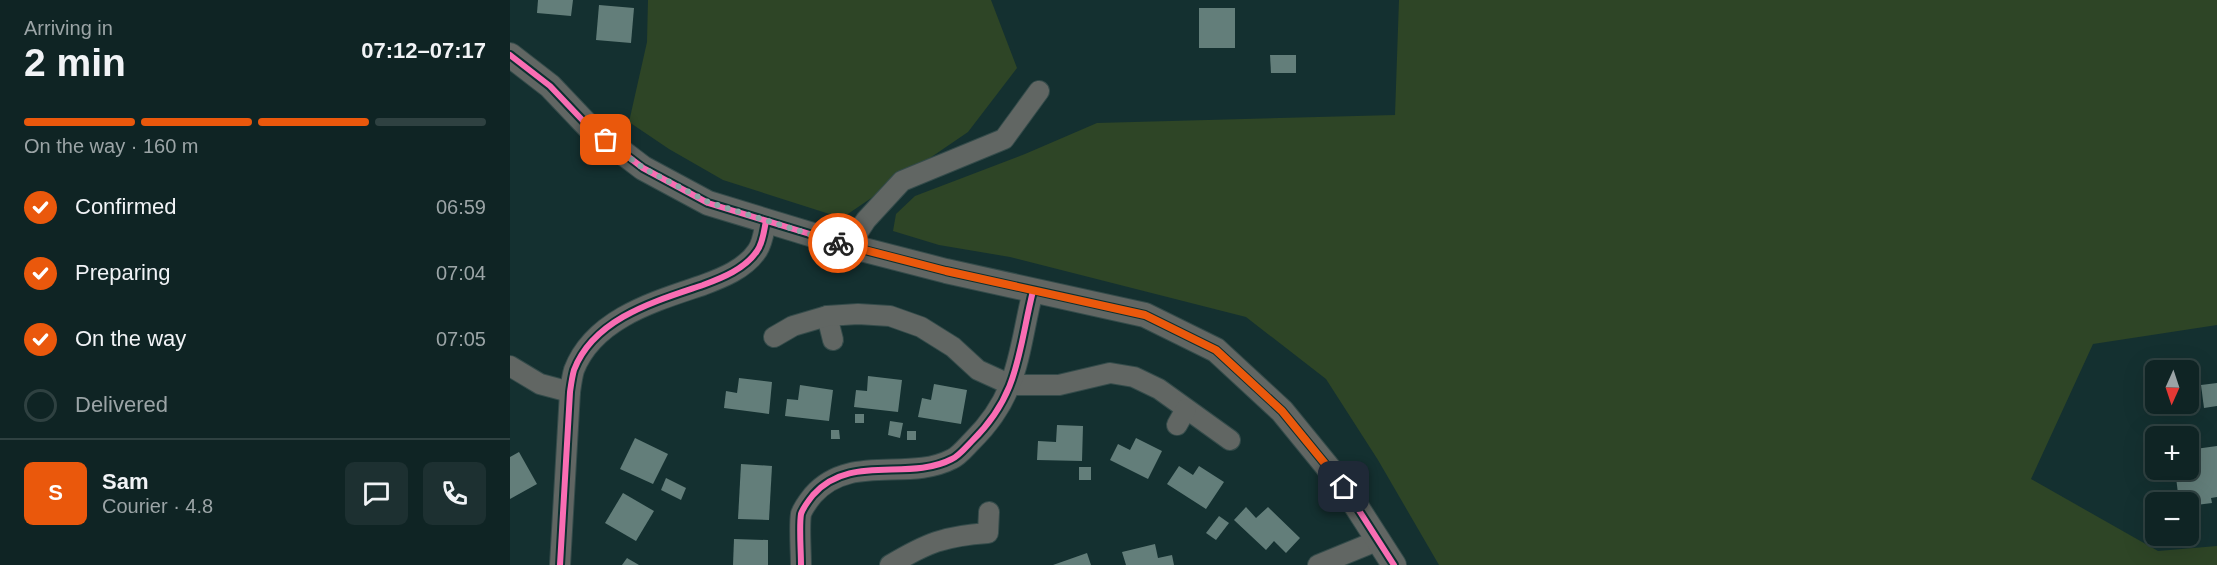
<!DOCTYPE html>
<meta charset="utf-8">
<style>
:root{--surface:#0f2424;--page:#1d3031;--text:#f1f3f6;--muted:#9ba4a6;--line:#2f4141;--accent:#ea580c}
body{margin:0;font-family:Arial,sans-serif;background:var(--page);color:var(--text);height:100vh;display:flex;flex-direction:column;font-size:22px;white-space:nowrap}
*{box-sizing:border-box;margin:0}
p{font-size:20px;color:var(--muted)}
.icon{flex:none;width:33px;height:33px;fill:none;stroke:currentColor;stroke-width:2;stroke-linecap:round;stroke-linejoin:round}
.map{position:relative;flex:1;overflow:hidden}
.side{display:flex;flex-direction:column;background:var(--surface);width:510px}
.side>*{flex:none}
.needle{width:39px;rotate:183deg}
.buttons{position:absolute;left:1635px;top:360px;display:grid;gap:12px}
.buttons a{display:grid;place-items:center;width:54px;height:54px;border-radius:9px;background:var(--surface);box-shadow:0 6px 24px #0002,0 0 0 2px var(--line);font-size:30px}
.pin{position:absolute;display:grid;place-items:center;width:51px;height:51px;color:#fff;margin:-26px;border-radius:12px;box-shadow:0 3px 9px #0006}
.courier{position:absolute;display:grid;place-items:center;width:60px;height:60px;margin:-30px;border:4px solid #ea580c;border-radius:50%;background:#fff;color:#222;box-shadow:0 2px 8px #0007}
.overview em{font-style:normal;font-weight:800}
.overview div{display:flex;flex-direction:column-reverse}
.overview{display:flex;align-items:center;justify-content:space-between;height:102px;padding:0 24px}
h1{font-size:39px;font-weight:800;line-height:45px}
.bar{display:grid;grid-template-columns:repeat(4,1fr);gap:9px 6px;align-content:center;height:72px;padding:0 24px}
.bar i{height:8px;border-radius:4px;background:var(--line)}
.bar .on{background:var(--accent)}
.bar p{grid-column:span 4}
.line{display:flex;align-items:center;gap:15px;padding:0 24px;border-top:2px solid var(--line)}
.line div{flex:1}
.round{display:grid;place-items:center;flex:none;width:63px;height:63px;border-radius:9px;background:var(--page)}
ol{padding:0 24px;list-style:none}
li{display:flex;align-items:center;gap:18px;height:66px}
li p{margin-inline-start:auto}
li .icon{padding:6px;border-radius:50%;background:var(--accent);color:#fff;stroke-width:4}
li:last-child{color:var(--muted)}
li i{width:33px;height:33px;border:3px solid var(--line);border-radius:50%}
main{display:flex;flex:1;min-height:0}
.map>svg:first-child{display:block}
.green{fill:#2e4526}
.building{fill:#637e7a}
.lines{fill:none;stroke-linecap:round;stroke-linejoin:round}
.minor-casing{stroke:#344b4a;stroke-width:22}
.tertiary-casing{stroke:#344b4a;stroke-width:26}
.minor{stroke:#616663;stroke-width:20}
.tertiary{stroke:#616663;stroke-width:24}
.cycleway-casing{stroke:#0b3030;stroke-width:10}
.cycleway{stroke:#f96db3;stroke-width:6}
.done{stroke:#8da6a6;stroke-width:6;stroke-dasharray:0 10.8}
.route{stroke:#ea580c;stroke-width:8}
</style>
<main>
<section class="side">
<div class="overview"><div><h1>2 min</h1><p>Arriving in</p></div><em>07:12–07:17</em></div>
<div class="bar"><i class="on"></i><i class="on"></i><i class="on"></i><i></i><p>On the way · 160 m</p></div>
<ol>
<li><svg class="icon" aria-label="check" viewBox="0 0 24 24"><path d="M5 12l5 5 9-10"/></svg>Confirmed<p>06:59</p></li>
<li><svg class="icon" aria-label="check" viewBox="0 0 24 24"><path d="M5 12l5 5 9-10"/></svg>Preparing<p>07:04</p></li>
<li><svg class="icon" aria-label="check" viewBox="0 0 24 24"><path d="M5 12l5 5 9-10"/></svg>On the way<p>07:05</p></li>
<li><i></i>Delivered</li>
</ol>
<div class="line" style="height:108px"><b class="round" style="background:var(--accent);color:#fff">S</b><div><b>Sam</b><p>Courier · 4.8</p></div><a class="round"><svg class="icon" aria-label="chat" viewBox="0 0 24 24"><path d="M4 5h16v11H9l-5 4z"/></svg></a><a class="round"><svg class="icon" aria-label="phone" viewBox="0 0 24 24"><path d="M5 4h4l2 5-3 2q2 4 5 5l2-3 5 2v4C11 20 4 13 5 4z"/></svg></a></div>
</section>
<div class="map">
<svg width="1707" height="565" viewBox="0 0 1707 565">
<rect width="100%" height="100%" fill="#143030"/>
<!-- green -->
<g class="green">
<polygon points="138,0 481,0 507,68 458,132 332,218 213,180 159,149 119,122 137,42"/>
<polygon points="889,0 1707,0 1707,325 1583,344 1521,479 1648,551 1707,546 1707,565 929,565 868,460 816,379 736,317 500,257 429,245 383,231 386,214 405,196 515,154 587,123 885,115"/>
</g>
<!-- building -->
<g class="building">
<polygon points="28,0 63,0 61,16 27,13"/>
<polygon points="89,5 124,8 121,43 86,40"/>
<rect x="689" y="8" width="36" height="40"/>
<polygon points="760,55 786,55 786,73 761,73"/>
<polygon points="358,376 392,380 388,412 344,407 346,390 357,391"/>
<polygon points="229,378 262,382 259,414 214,408 216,391 227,393"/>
<polygon points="1707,383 1707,406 1694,408 1691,385"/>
<polygon points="424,384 457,390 451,424 408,417 412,398 421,400"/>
<polygon points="290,385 323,390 319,421 275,416 277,399 288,400"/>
<rect x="345" y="414" width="9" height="9"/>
<polygon points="380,421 393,423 390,438 378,435"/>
<polygon points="547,425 573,426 572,461 527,460 528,441 546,442"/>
<polygon points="321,430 329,430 330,439 321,439"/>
<rect x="397" y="431" width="9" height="9"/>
<polygon points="125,438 158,454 143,484 110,469"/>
<polygon points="626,438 652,451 638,479 600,460 608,444 620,450"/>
<polygon points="1707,446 1707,497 1701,498 1702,503 1678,506 1678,502 1669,502 1666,477 1645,480 1641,455 1646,454 1646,470 1678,470 1678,450"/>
<polygon points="9,452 27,484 0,499 0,457"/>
<polygon points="231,464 262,466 259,520 228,519"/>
<polygon points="669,466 683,475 689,466 714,482 696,509 657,484"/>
<rect x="569" y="467" width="12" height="13"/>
<polygon points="156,478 176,488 171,500 151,490"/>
<polygon points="113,493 144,511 126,541 95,523"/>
<polygon points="736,507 746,518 758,507 790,538 776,553 764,541 756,550 724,520"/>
<polygon points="709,516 719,523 706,540 696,533"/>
<polygon points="224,539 258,540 258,565 223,565"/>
<polygon points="645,544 648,558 662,555 664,565 616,565 612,552"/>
<polygon points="577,553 581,565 543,565"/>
<polygon points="117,558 129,565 112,565"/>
</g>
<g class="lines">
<defs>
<g id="minor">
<polyline points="339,246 356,220 392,181 494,139 529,91"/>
<polyline points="317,316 323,340"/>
<polyline points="264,337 283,326 317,316 348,314 380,316 411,327 443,347 468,370 501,385 549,385 600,373 624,377 649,389 720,440"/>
<polyline points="0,366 30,384 60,392"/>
<polyline points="667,425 676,409"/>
<path d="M50 565 60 392C61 385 62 377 64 370 84 318 146 301 193 285 212 278 235 269 247 251 253 243 254 230 256 221"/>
<path d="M291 565C291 551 289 526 291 514 293 508 299 500 303 495 340 453 398 482 442 459 449 456 456 447 462 441 510 394 508 351 523 291"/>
<path d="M380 565C417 543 434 536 478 533L479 512"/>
<polyline points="808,565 869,540"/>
</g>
<polyline id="tertiary" points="0,55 40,86 78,126 133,168 198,203 339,246 436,271 635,315 706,350 772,411 834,487 884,565"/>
</defs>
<!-- minor casing -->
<use href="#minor" class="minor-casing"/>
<!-- tertiary casing -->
<use href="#tertiary" class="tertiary-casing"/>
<!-- minor -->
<use href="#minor" class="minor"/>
<!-- tertiary -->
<use href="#tertiary" class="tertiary"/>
<defs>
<g id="cycleway">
<polyline points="0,55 40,86 78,126 133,168 198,203 339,246 436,271 635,315 706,350 772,411 834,487 884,565"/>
<path d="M50 565 60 392C61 385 62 377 64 370 84 318 146 301 193 285 212 278 235 269 247 251 253 243 254 230 256 221"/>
<path d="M291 565C291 551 289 526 291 514 293 508 299 500 303 495 340 453 398 482 442 459 449 456 456 447 462 441 510 394 508 351 523 291"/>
</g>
</defs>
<!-- cycleway casing -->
<use href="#cycleway" class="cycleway-casing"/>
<!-- cycleway -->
<use href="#cycleway" class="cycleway"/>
</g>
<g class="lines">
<!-- done -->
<polyline class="done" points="96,140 133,168 198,202 328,243"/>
<!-- route -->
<polyline class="route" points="328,243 436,271 635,315 706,350 772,411 834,487"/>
</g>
</svg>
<div class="buttons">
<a><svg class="needle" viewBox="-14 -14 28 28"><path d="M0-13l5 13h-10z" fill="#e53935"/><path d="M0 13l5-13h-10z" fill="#9ba4a6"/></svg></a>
<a>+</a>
<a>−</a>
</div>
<div class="pin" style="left:96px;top:140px;background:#ea580c"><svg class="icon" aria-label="bag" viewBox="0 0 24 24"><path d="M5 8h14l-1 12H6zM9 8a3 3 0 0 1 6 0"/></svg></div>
<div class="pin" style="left:834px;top:487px;background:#1f2937"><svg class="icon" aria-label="home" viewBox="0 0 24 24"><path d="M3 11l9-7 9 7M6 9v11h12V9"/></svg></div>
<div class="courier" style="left:328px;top:243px"><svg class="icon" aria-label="bike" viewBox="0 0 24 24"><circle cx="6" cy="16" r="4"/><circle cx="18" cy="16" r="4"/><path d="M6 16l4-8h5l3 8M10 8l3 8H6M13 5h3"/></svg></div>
</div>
</main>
